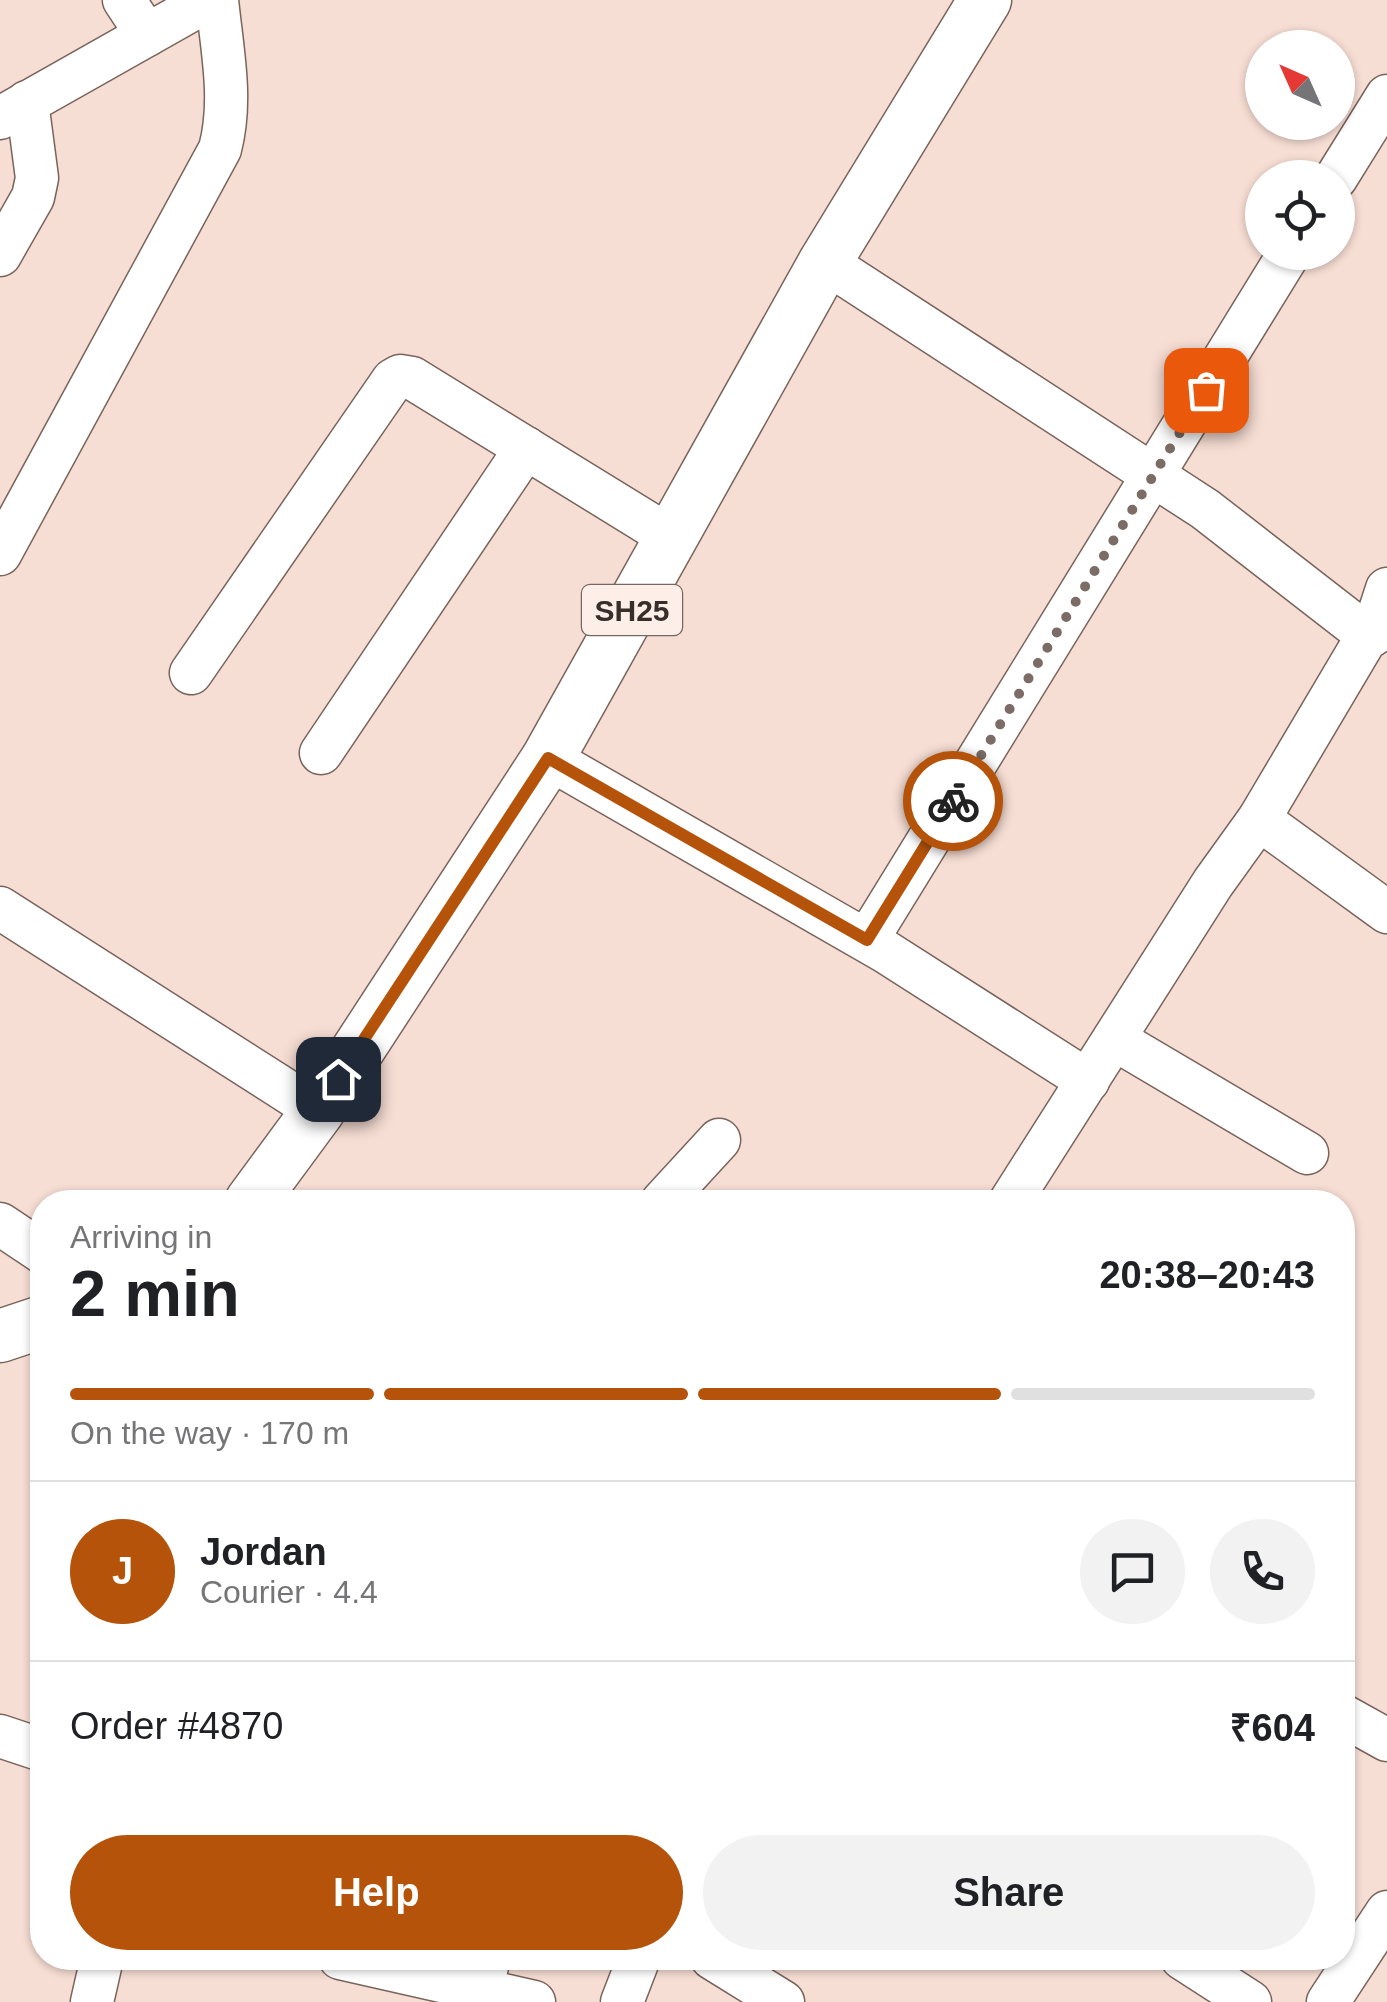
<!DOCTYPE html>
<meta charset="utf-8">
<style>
:root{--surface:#fff;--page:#f2f2f2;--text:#202124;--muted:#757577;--line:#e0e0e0;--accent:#b45309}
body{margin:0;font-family:Helvetica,sans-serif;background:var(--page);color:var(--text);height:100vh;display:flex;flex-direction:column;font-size:38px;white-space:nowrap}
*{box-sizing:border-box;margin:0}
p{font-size:32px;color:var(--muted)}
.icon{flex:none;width:55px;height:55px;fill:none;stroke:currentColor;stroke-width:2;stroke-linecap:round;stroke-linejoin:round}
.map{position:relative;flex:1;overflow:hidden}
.panel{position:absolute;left:30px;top:1190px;width:1325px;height:780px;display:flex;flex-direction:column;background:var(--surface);border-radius:40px;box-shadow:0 2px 8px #0004}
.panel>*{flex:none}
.needle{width:65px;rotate:315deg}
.tools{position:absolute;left:1245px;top:30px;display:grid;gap:20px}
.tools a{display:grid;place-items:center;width:110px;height:110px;border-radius:50%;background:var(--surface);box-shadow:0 2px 8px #0004;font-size:50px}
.pin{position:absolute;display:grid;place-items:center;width:85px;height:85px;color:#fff;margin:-42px;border-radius:20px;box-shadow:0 5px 15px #0006}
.courier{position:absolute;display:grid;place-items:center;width:100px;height:100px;margin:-50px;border:8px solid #b45309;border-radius:50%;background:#fff;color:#222;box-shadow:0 2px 12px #0007}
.head em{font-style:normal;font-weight:800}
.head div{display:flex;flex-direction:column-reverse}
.head{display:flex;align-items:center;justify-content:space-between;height:170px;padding:0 40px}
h1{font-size:65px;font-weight:800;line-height:75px}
.bar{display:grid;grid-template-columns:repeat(4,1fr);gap:15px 10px;align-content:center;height:120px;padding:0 40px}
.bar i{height:12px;border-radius:8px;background:var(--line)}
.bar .selected{background:var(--accent)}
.bar p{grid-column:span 4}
.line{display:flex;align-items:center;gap:25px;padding:0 40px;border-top:2px solid var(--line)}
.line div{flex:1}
.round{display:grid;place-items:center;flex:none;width:105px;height:105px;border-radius:52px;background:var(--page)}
.cta{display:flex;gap:20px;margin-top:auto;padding:20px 40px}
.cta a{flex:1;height:115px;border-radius:60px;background:var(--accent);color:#fff;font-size:40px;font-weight:800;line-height:115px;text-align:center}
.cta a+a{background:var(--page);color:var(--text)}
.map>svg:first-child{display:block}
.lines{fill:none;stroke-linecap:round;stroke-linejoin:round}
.minor-casing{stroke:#79645b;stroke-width:45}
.major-casing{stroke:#79645b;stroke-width:55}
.minor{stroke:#fff;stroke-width:42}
.major{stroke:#fff;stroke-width:52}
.done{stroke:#7b6c66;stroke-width:10;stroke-dasharray:0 18}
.route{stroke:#b45309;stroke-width:12}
.labels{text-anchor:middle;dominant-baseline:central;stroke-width:10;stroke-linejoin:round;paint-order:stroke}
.shield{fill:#fdeee8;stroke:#736864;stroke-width:2.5}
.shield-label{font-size:30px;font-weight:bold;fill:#382f2b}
</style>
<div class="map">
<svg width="1387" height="2002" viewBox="0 0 1387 2002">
<rect width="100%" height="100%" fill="#f7ded4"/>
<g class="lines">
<defs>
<g id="minor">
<polyline points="124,0 147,35"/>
<polyline points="0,118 209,0"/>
<polyline points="1336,178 1387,96"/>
<polyline points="0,255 33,197 37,178 27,102"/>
<polyline points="825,262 1205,509 1357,627 1372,635 1387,589"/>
<path d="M0 554 220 149C233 100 222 50 217 0"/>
<polyline points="191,673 393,380 400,376 412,378 672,538"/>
<polyline points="321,753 526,448"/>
<polyline points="548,758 886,952 1088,1081"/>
<polyline points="1259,819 1387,912"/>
<polyline points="0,908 318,1111"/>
<polyline points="867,940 1290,252"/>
<polyline points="1114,1039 1307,1153"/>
<polyline points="662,1202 719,1140"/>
<polyline points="1010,1202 1213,883 1259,819 1365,640 1387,625"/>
<polyline points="0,1224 42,1252"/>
<polyline points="1342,1715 1387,1740"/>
<polyline points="0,1736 42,1750"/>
<polyline points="340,1958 534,2002"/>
<polyline points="712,1958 783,2002"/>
<polyline points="1182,1958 1250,2002"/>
<polyline points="481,1991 489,1958"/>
<polyline points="92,2002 102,1958"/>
<polyline points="622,2002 639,1958"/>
<polyline points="1328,2002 1387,1912"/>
</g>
<g id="major">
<polyline points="251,1202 318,1111 548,758 825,262 985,0"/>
<polyline points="0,1336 42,1322"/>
</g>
</defs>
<!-- minor casing -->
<use href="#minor" class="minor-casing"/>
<!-- major casing -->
<use href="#major" class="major-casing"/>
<!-- minor -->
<use href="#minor" class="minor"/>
<!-- major -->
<use href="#major" class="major"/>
</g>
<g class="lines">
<!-- done -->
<polyline class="done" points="953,801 1206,390"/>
<!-- route -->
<polyline class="route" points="338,1079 548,758 867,940 953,801"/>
</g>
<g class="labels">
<!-- shield labels -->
<rect class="shield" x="582" y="585" width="100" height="50" rx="8"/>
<g class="shield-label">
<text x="632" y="610">SH25</text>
</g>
</g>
</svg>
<div class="tools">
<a><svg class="needle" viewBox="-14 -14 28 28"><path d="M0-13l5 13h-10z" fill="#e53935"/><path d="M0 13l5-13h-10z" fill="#757577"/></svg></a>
<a><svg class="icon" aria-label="locate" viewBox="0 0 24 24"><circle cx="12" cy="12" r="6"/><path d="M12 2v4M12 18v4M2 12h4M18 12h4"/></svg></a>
</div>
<div class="pin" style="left:1206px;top:390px;background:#ea580c"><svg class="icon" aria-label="bag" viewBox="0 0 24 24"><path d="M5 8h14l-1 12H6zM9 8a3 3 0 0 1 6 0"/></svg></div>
<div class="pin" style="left:338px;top:1079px;background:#1f2937"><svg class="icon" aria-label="home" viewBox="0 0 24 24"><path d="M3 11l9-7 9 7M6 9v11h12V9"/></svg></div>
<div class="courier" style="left:953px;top:801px"><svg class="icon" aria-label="bike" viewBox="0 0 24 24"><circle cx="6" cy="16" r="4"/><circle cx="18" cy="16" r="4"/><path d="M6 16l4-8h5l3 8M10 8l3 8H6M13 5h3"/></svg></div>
<section class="panel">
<div class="head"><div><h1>2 min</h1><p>Arriving in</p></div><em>20:38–20:43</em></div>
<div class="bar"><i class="selected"></i><i class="selected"></i><i class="selected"></i><i></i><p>On the way · 170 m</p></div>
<div class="line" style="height:180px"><b class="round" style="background:var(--accent);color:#fff">J</b><div><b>Jordan</b><p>Courier · 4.4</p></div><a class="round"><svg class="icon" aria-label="chat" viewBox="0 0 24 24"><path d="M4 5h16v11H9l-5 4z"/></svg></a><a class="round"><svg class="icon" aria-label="phone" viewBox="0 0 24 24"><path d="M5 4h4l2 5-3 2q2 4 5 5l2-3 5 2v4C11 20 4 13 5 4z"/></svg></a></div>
<div class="line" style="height:130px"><div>Order #4870</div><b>₹604</b></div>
<div class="cta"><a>Help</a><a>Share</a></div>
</section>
</div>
